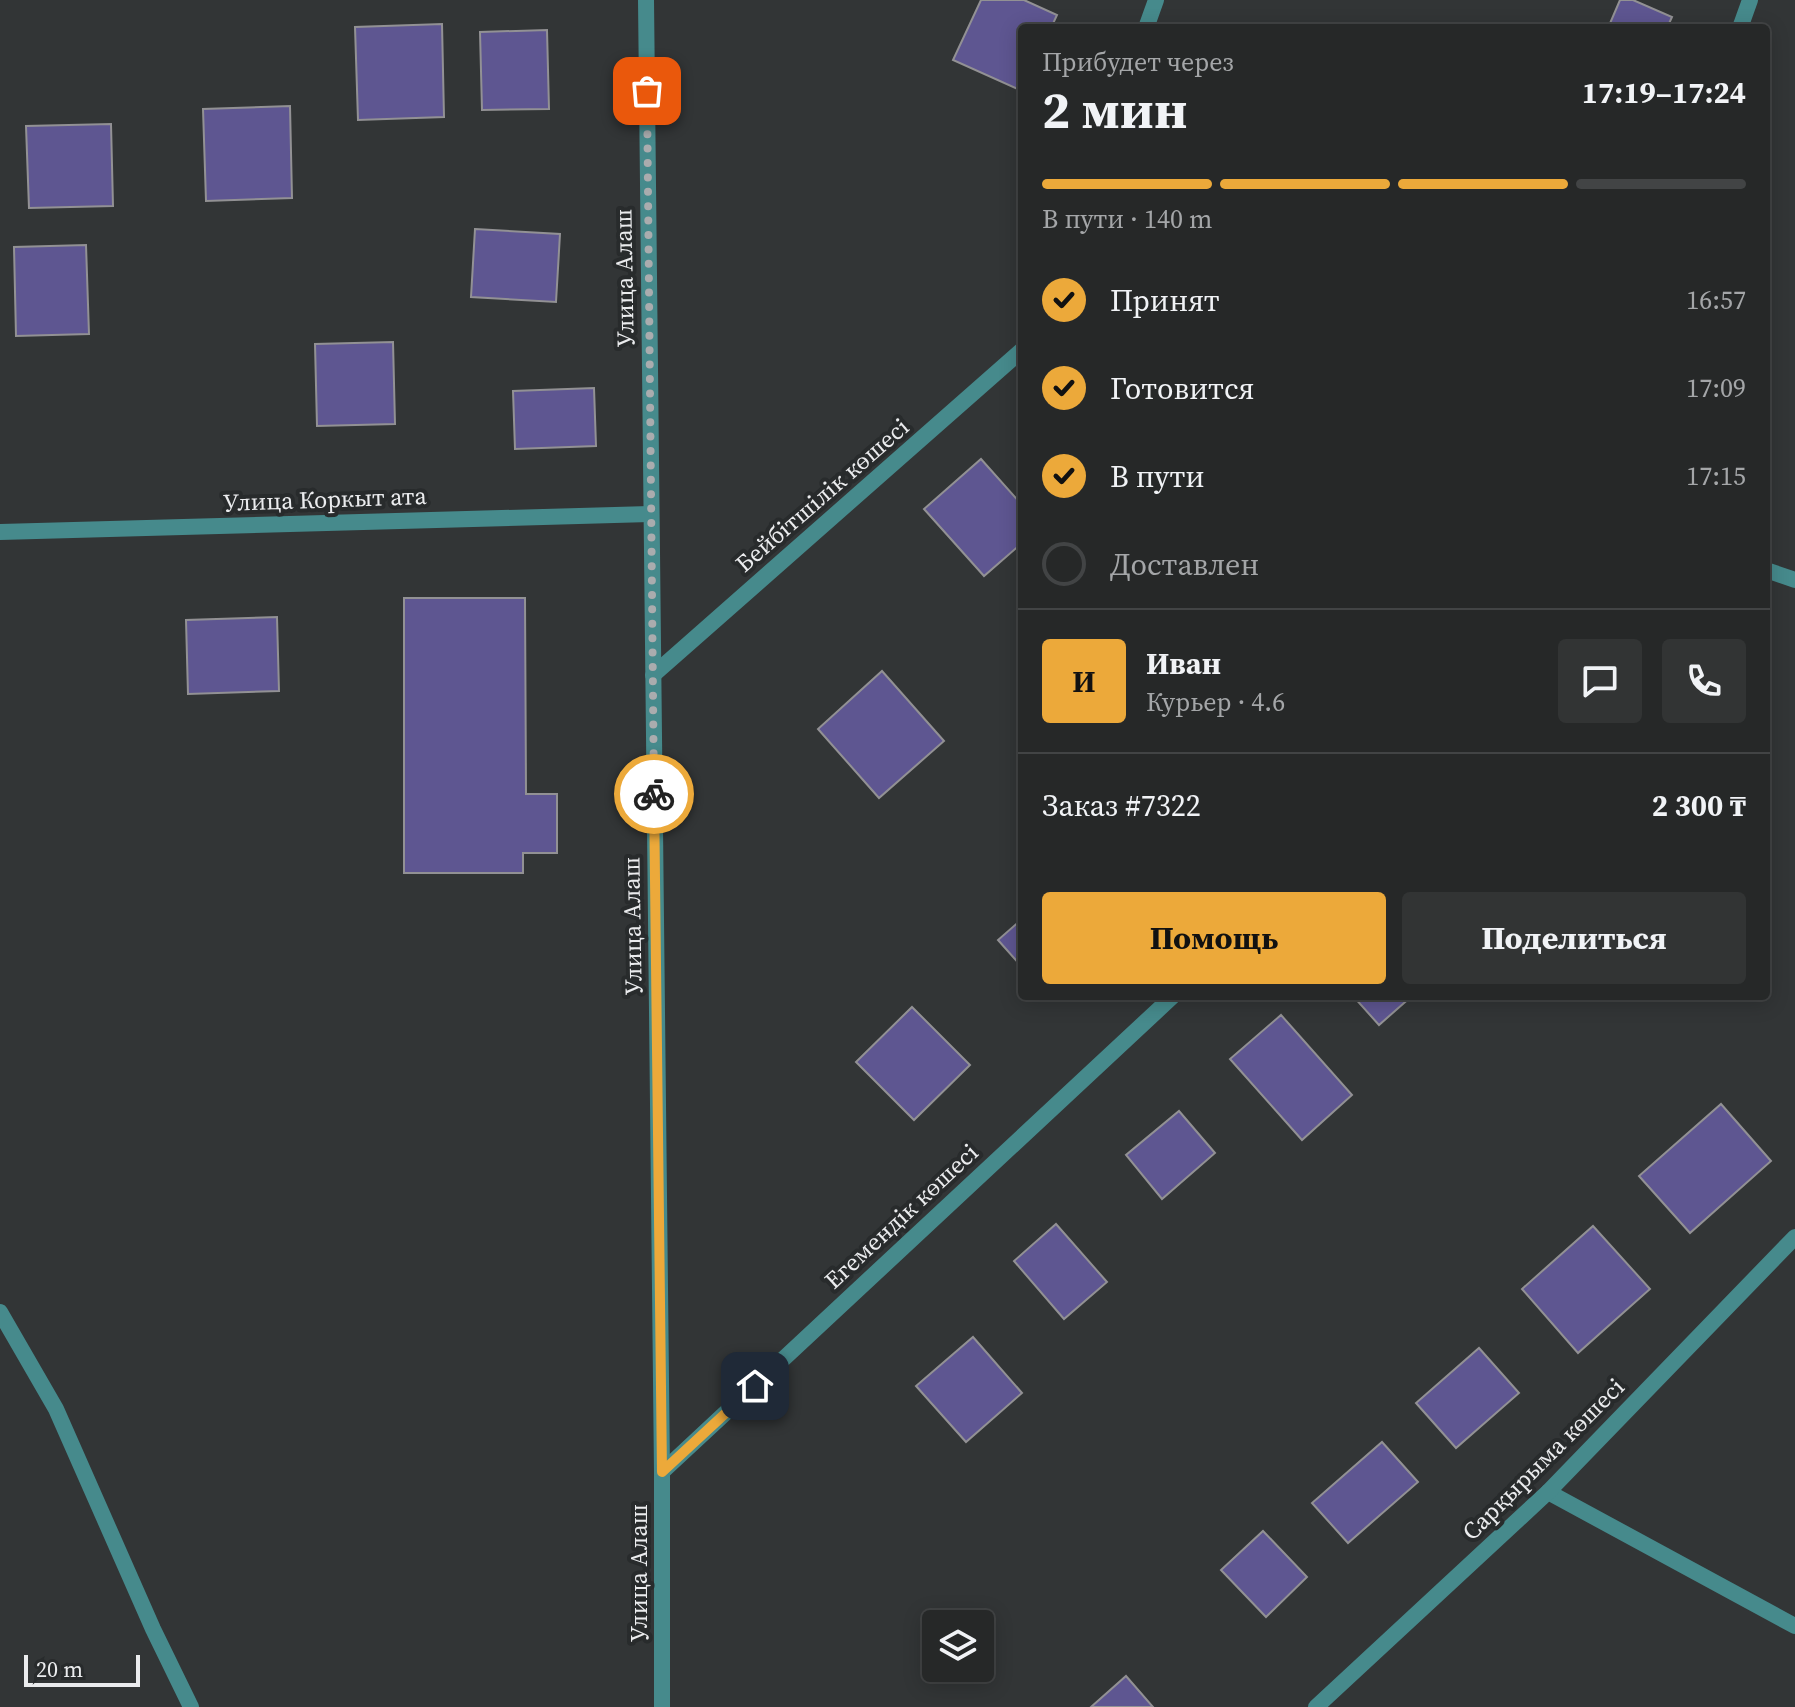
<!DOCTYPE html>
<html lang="ru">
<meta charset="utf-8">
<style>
:root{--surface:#262828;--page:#323434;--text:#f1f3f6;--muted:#a4a6a8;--line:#424445;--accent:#eca93a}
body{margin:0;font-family:"Source Serif 4",serif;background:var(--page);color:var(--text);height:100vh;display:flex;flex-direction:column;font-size:30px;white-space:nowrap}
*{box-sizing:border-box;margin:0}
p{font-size:26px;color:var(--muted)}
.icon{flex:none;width:44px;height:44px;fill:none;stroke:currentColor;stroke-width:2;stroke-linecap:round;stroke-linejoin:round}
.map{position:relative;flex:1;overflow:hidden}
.sheet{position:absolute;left:1018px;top:24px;width:752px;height:976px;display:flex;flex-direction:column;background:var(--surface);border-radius:8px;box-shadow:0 4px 20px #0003,0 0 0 2px var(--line)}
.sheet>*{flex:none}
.buttons{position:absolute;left:922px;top:1610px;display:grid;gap:16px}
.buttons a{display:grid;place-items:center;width:72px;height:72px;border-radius:8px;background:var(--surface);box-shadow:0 4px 20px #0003,0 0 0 2px var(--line);font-size:40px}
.scale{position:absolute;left:24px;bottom:20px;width:116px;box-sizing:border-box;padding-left:8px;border:4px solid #ebecee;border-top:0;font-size:22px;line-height:28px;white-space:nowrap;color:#ebecee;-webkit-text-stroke:6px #282b2c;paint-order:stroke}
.pin{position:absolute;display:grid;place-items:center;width:68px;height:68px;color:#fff;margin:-34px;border-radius:16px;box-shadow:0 4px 12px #0006}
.courier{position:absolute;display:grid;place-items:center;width:80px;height:80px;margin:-40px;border:6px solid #eca93a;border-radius:50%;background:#fff;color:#222;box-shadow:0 2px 10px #0007}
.summary em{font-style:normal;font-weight:700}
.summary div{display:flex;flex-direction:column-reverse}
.summary{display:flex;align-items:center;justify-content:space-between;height:136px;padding:0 24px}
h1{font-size:52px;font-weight:700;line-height:60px}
.bar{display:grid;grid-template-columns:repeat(4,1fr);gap:12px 8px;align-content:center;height:96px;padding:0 24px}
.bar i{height:10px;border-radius:6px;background:var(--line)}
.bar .selected{background:var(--accent)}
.bar p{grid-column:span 4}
.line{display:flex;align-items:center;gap:20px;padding:0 24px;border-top:2px solid var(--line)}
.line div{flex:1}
.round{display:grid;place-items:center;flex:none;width:84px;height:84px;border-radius:8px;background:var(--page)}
ol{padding:0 24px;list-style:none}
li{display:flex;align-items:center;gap:24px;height:88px}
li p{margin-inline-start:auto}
li .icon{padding:8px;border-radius:50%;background:var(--accent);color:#111;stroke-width:4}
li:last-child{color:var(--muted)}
li i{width:44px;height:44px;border:4px solid var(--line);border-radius:50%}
.action{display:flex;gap:16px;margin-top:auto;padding:16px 24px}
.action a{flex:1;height:92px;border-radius:8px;background:var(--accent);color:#111;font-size:32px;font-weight:700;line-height:92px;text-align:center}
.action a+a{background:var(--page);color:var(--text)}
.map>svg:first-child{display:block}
.building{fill:#5e5691;stroke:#929194;stroke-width:2}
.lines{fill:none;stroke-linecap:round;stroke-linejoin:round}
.service{stroke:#468a8c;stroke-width:16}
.minor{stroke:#468a8c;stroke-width:16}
.done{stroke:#aaacae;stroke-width:8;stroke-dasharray:0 14.4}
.route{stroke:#eca93a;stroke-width:10}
.labels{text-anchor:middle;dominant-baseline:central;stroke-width:8;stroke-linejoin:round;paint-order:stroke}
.street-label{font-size:24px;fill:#ebecee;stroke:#282b2c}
</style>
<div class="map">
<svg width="1795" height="1707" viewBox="0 0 1795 1707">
<rect width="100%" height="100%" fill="#323536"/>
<!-- building -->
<g class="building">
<polygon points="981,0 1024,0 1057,15 1051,28 1022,28 1022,91 953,60"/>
<polygon points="1620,0 1633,0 1672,17 1667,28 1608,28"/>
<polygon points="442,24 444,117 358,120 355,27"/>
<polygon points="547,30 549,109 482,110 480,32"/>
<polygon points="290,106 292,198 206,201 203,109"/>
<polygon points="111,124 113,206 29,208 26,126"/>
<polygon points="475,229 560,234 556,302 471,297"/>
<polygon points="86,245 89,334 16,336 14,247"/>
<polygon points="393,342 395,424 317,426 315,344"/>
<polygon points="594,388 596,446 515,449 513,391"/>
<polygon points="981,459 1022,505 1022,543 984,576 924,509"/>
<polygon points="404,598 525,598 526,794 557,794 557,853 523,853 523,873 404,873"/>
<polygon points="277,617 279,691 188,694 186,620"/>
<polygon points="882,671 944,741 879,798 818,729"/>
<polygon points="1022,919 1022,967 998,940"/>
<polygon points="1353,996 1412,996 1379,1025"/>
<polygon points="912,1007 970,1065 914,1120 856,1062"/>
<polygon points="1281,1015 1352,1095 1302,1140 1230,1059"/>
<polygon points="1721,1104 1771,1161 1690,1233 1639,1176"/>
<polygon points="1179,1111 1215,1153 1162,1199 1126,1155"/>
<polygon points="1056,1224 1107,1282 1064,1319 1014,1261"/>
<polygon points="1593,1226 1650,1289 1578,1353 1522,1289"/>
<polygon points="973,1337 1022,1393 966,1442 916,1386"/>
<polygon points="1479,1348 1519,1393 1456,1448 1416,1403"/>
<polygon points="1382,1442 1418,1482 1348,1543 1312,1503"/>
<polygon points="1263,1531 1307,1577 1266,1617 1221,1570"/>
<polygon points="1126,1676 1153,1707 1091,1707"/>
</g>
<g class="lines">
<!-- service -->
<g class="service">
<polyline points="1766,570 1795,580"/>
<polyline points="1548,1492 1795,1626"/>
</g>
<!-- minor -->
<g class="minor">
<polyline points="646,0 662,1472 662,1707"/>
<polyline points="1146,28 1156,0"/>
<polyline points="1740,28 1750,0"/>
<polyline points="0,532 650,514"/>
<polyline points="653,675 1022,350"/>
<polyline points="0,1312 56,1409 153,1629 191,1707"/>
<polyline points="662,1472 1173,996"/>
<polyline points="1316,1707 1548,1492 1795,1237"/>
</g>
</g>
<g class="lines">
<!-- done -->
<polyline class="done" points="647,91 654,794"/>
<!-- route -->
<polyline class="route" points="654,794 662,1472 755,1386"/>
</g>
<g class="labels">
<!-- street labels -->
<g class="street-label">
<text transform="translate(624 278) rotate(-91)">Улица Алаш</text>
<text transform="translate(822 495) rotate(-41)">Бейбітшілік көшесі</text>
<text transform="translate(325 499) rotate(-2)">Улица Коркыт ата</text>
<text transform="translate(632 926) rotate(-91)">Улица Алаш</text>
<text transform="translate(901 1216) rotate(-43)">Егемендік көшесі</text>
<text transform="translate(1543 1459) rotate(-45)">Сарқырыма көшесі</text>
<text transform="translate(638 1573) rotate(-90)">Улица Алаш</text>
</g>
</g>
</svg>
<div class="buttons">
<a><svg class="icon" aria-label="layers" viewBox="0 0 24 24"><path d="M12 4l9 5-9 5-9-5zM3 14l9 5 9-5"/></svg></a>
</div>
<div class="scale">20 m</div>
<div class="pin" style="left:647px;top:91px;background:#ea580c"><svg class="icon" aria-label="bag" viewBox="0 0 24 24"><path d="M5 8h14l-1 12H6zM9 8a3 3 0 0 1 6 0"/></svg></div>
<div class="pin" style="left:755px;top:1386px;background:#1f2937"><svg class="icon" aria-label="home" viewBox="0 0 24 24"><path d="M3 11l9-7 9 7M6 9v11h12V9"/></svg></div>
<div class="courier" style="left:654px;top:794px"><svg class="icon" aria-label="bike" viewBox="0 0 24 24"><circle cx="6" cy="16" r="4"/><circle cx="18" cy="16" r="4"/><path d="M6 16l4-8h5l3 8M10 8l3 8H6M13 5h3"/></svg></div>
<section class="sheet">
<div class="summary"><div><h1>2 мин</h1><p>Прибудет через</p></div><em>17:19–17:24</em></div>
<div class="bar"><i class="selected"></i><i class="selected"></i><i class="selected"></i><i></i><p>В пути · 140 m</p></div>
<ol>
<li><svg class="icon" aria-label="check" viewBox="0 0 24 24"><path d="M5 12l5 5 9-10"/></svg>Принят<p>16:57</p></li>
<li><svg class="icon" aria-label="check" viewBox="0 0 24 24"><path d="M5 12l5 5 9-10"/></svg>Готовится<p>17:09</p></li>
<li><svg class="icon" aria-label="check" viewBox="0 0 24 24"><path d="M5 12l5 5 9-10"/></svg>В пути<p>17:15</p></li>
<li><i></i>Доставлен</li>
</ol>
<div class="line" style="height:144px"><b class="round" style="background:var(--accent);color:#111">И</b><div><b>Иван</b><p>Курьер · 4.6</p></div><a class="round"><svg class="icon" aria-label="chat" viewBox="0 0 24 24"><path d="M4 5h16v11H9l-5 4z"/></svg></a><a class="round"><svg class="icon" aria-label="phone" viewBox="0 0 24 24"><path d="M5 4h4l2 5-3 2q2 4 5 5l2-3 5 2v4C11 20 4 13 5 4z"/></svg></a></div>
<div class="line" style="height:104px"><div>Заказ #7322</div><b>2 300 ₸</b></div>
<div class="action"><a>Помощь</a><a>Поделиться</a></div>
</section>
</div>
